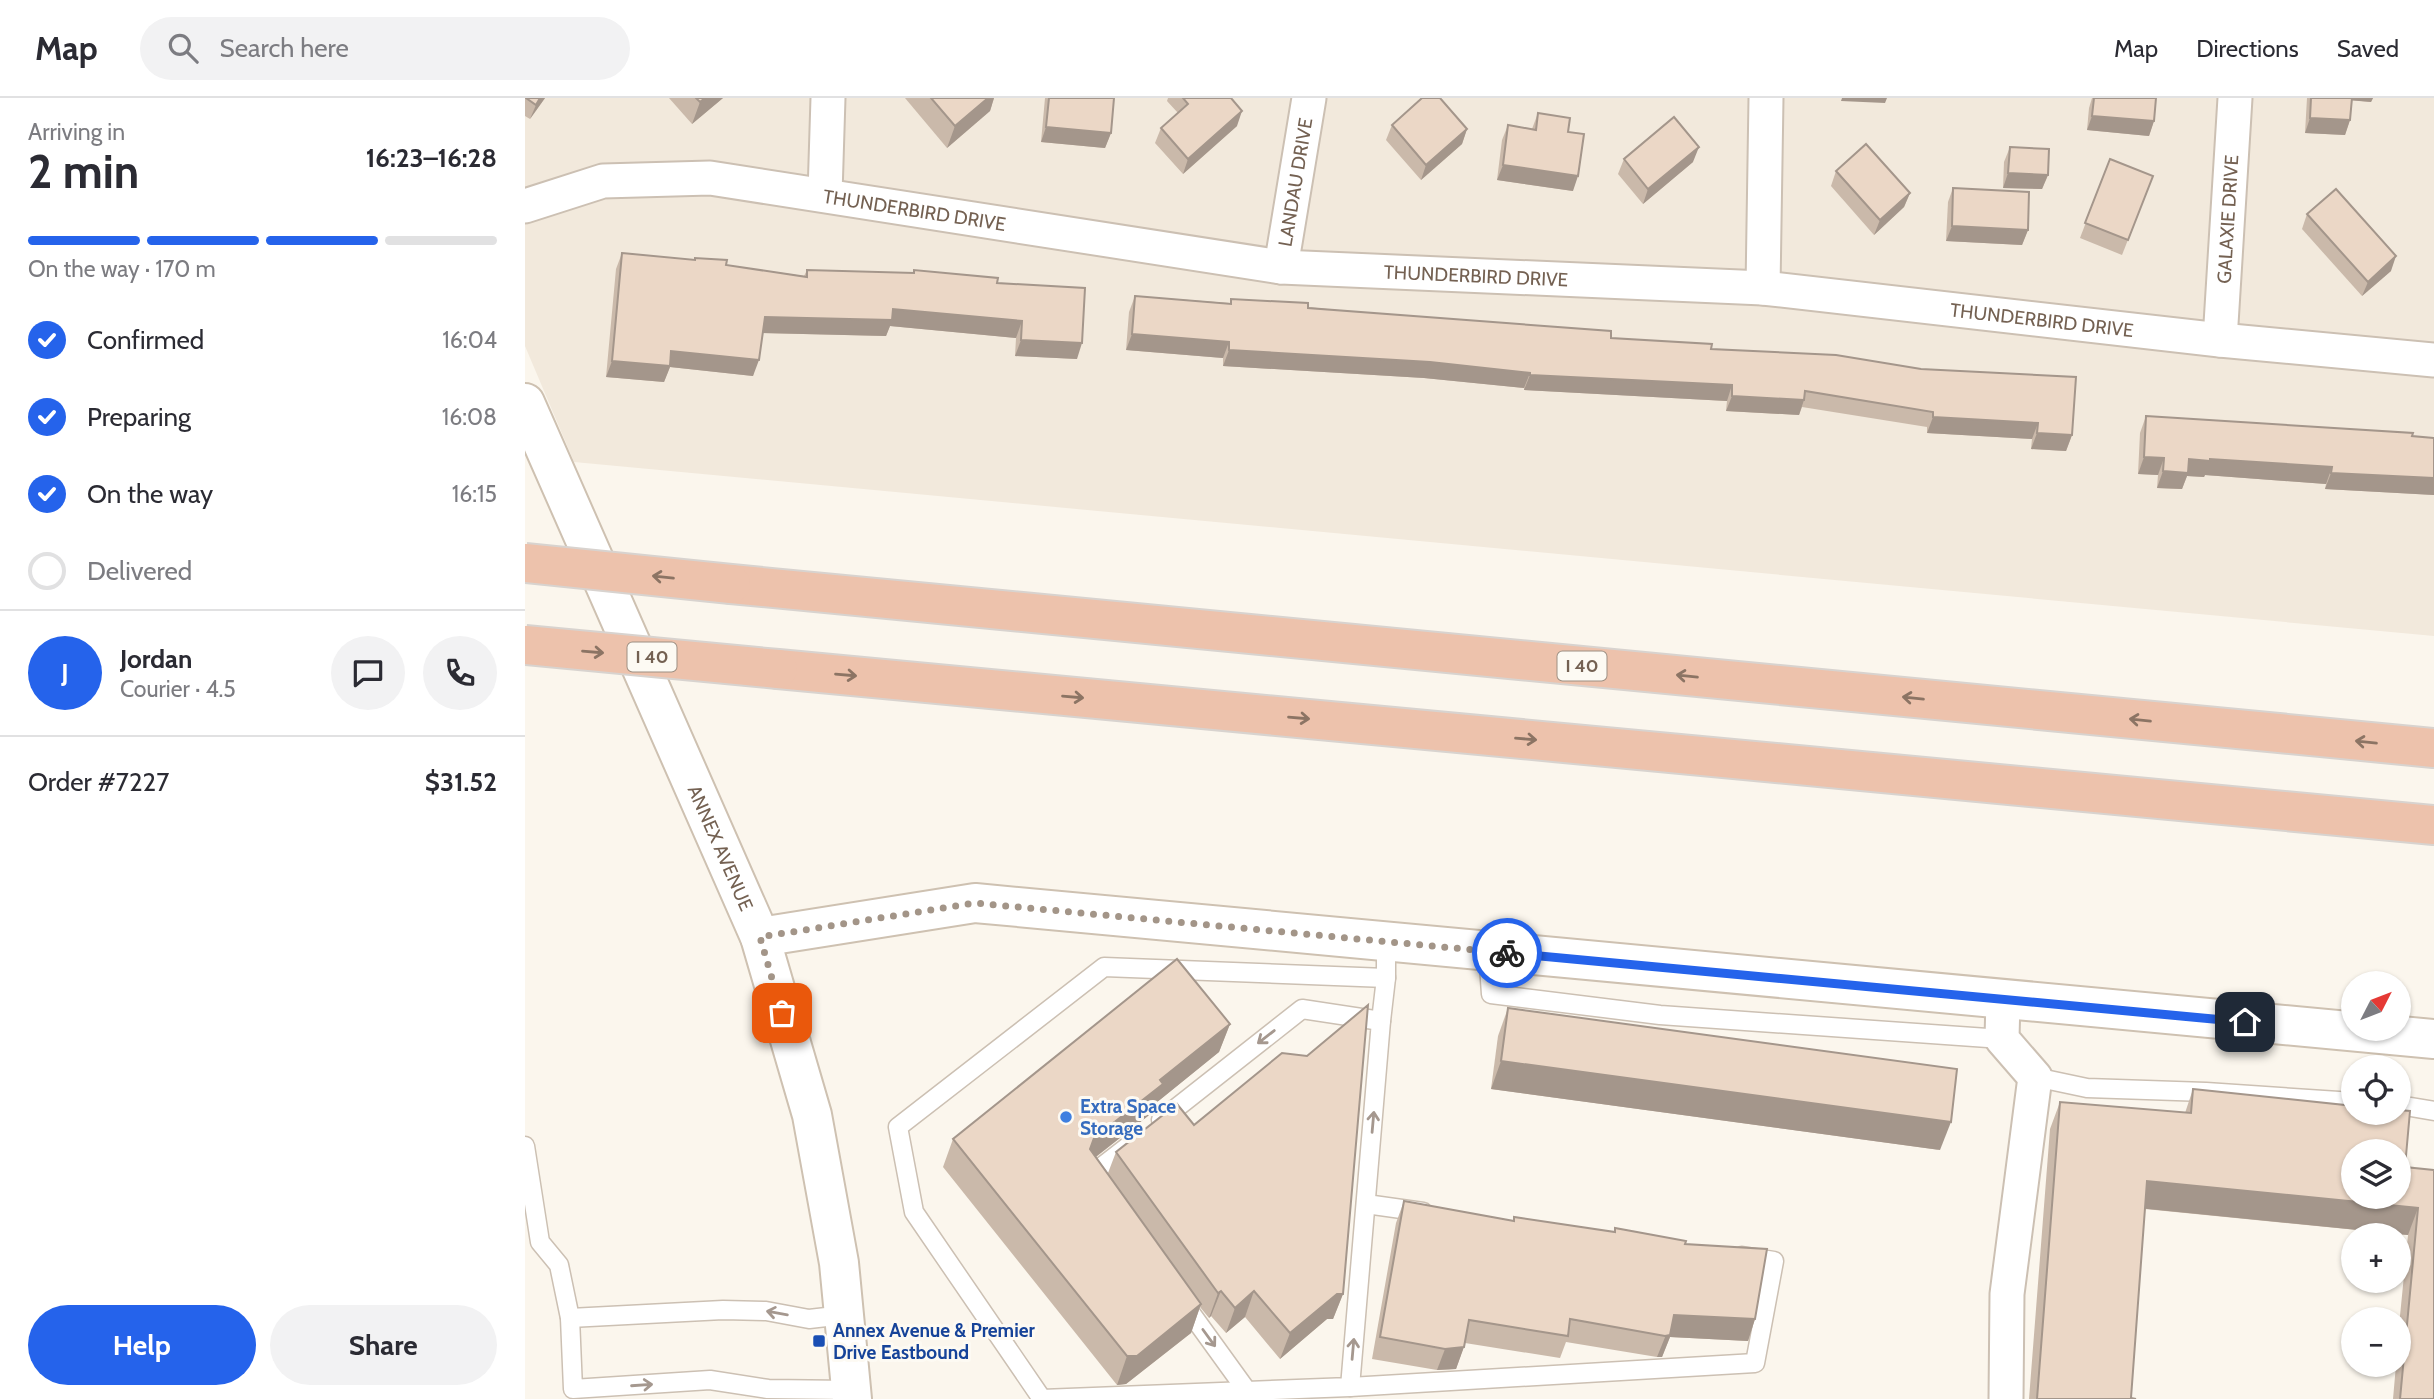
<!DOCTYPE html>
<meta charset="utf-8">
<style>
:root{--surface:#fff;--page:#f2f2f3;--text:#2b2b33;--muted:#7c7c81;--line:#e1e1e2;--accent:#2563eb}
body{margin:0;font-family:Cabin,sans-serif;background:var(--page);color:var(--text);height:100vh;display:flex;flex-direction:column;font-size:26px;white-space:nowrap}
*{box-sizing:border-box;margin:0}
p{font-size:23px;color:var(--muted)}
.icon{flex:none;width:38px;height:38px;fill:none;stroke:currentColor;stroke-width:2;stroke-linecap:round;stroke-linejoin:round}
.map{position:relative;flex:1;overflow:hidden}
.drawer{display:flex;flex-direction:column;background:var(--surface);width:525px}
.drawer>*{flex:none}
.needle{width:46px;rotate:48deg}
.controls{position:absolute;left:1816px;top:873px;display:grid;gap:14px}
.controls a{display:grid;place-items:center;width:70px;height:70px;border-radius:50%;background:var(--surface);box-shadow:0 2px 5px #0004;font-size:35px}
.pin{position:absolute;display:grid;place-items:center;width:60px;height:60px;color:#fff;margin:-30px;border-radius:14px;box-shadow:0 4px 10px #0006}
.courier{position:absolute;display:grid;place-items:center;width:70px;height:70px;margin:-35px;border:5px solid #2563eb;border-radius:50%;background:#fff;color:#222;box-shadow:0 2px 9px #0007}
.head em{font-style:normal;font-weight:800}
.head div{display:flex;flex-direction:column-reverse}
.head{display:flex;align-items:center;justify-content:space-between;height:119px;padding:0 28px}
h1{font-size:46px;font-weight:800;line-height:52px}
.bar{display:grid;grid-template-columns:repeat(4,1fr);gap:10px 7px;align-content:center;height:84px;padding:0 28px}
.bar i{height:9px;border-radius:5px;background:var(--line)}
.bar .on{background:var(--accent)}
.bar p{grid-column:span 4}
.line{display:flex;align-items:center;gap:18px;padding:0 28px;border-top:2px solid var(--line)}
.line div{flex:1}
.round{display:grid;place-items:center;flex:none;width:74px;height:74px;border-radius:37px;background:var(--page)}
ol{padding:0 28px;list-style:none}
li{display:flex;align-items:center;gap:21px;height:77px}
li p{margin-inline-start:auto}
li .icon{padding:7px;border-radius:50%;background:var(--accent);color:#fff;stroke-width:4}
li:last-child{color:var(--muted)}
li i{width:38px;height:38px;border:4px solid var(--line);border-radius:50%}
.cta{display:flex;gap:14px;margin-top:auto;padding:14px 28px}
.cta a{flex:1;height:80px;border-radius:42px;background:var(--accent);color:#fff;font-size:28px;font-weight:800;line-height:80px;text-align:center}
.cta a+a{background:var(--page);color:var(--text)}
header{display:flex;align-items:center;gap:42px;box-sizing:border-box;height:98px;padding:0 35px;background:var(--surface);border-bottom:2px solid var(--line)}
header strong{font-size:33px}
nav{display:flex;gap:38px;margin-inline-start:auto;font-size:24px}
.search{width:490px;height:63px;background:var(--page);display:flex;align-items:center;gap:18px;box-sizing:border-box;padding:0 24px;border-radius:38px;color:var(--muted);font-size:26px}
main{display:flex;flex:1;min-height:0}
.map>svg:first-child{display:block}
.residential{fill:#f2e9dc}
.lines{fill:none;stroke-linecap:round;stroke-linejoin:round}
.lane-casing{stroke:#ccc0b3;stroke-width:21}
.street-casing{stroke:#ccc0b3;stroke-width:37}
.secondary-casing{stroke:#cec1b1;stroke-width:42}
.highway-casing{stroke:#d8d3cf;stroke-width:42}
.lane{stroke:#fff;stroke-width:18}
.street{stroke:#fff;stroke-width:33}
.secondary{stroke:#fff;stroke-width:38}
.highway{stroke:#edc2ac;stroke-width:38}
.highway-bridge-casing{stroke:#d8d3cf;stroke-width:42;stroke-linecap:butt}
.highway-bridge{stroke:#edc2ac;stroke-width:38}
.wall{fill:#cab9aa}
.shaded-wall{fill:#a4968b}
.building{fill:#ebd7c6;stroke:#a4968b;stroke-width:2;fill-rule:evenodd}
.oneway{stroke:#8c7464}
.oneway2{stroke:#a5988f}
.done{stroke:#a39588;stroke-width:7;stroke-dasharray:0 12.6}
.route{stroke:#2563eb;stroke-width:9}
.shop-dot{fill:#3f7fe0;stroke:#fdfaf3;stroke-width:2.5}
.transit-dot{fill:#1a4fb4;stroke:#fdfaf3;stroke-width:2.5}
.labels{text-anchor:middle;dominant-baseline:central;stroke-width:6;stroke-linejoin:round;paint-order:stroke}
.shield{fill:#fdfaf3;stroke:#9d8f82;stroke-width:2}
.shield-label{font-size:18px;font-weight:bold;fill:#746152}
.street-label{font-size:19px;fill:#746152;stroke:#fdfaf3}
.shop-label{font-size:19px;font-weight:bold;fill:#366cbe;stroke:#fdfaf3;text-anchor:start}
.transit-label{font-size:19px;font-weight:bold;fill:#164399;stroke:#fdfaf3;text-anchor:start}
</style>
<header>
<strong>Map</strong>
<div class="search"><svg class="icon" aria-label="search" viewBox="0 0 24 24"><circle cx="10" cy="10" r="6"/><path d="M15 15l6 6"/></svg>Search here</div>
<nav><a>Map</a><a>Directions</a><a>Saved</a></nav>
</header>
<main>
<section class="drawer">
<div class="head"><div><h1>2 min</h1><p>Arriving in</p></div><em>16:23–16:28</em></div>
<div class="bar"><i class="on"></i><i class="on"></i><i class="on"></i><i></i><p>On the way · 170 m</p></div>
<ol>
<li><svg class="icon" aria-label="check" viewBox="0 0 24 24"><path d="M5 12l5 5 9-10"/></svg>Confirmed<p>16:04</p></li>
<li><svg class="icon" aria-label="check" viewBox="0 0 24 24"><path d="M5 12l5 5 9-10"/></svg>Preparing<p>16:08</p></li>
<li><svg class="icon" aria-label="check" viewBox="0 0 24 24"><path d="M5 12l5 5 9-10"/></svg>On the way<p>16:15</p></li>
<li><i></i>Delivered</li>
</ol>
<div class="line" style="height:126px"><b class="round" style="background:var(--accent);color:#fff">J</b><div><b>Jordan</b><p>Courier · 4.5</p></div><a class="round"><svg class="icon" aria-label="chat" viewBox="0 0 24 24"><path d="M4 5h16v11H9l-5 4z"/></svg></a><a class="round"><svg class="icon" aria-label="phone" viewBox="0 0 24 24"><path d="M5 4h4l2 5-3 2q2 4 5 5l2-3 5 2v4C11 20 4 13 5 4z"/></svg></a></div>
<div class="line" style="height:91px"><div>Order #7227</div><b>$31.52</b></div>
<div class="cta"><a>Help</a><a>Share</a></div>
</section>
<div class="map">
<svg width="1909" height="1301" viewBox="0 0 1909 1301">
<rect width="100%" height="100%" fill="#fbf6ed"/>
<!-- residential -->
<polygon class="residential" points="0,0 1909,0 1909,538 49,364 0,248"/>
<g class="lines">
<defs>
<g id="lane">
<polyline points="963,853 966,896 1135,917 1477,941"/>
<polyline points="856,923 861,880"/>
<polyline points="1510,979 1562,990 1681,994 1829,1004"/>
<polyline points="1874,1007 1909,1013"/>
<polyline points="0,1048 15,1144 34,1167 45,1220 48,1291 185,1282 243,1291 326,1292"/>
<polyline points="571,1084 566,1077 606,1046"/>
<polyline points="841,1106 898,1114"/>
<polyline points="657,1203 722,1293"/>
<polyline points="45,1220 198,1212 241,1213 284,1221 319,1217"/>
<polyline points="825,1289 1230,1265 1249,1163 1217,1158"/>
<polyline points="517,1301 825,1289 856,923 777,911 636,1022"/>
<polyline points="517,1301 389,1114 373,1029 579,869 861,880 861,844"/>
</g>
<g id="street">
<polyline points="300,96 303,0"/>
<path id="s1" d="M0 108 78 83 185 80 756 169 1238 190 1695 242 1909 262"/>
<path id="s2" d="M756 169 784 0"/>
<polyline points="1238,190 1241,0"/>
<path id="s3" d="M1695 242 1710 0"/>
<polyline points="1478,901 1477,941 1510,979 1482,1196 1481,1301"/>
</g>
<g id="secondary">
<path id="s4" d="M0 305 235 839 287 1017 314 1165 327 1301"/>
<polyline points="235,839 450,805 1909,941"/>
</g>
<g id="highway">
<polyline points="206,486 1909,650"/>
<polyline points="253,571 1909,727"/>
</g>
</defs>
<!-- lane casing -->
<use href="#lane" class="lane-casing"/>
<!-- street casing -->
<use href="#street" class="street-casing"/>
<!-- secondary casing -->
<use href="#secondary" class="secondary-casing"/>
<!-- highway casing -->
<use href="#highway" class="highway-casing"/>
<!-- lane -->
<use href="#lane" class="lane"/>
<!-- street -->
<use href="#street" class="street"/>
<!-- secondary -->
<use href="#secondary" class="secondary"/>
<!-- highway -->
<use href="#highway" class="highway"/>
<defs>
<g id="highway-bridge">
<polyline points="0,465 206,486"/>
<polyline points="0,547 253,571"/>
</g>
</defs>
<!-- highway-bridge casing -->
<use href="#highway-bridge" class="highway-bridge-casing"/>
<!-- highway-bridge -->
<use href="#highway-bridge" class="highway-bridge"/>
</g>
<!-- wall -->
<g class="wall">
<polygon points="0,0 20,0 5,21 0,18"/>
<polygon points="144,0 198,0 167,26"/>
<polygon points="380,0 469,0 465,13 422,50"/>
<polygon points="520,0 589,0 586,35 580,50 516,44"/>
<polygon points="643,0 706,0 712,28 658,76 630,45 636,30 653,15 642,3"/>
<polygon points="1567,0 1631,0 1629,23 1624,38 1562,32 1564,10"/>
<polygon points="1782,0 1848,0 1846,4 1826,2 1825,22 1820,37 1780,35"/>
<polygon points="1013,15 1043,34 1048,93 972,82 977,42 983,27 1007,31"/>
<polygon points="867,27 942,31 937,46 896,82 861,42"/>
<polygon points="1485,49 1523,77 1517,91 1478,90 1479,64"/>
<polygon points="1099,61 1168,64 1118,106 1093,76"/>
<polygon points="1585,61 1628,78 1597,157 1555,140"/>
<polygon points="1311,73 1385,95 1379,109 1349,137 1306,88"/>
<polygon points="1428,90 1503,132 1497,147 1421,143 1423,104"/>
<polygon points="1782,116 1866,173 1837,198 1777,131"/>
<polygon points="97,155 201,167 279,178 282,172 472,185 552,261 490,258 491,240 365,228 361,238 237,235 228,278 145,269 139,284 81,279 91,171"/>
<polygon points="610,198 705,205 706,201 1186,251 1311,257 1547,337 1541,353 1506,351 1507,341 1402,335 1402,329 1277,309 1274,317 1201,313 1202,303 999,292 999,290 899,280 698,268 698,260 601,252 604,214"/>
<polygon points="1621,318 1909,340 1909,397 1800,391 1801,386 1680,377 1679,379 1662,378 1657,391 1632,390 1633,377 1613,376 1615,335"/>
<polygon points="983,910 1415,1052 966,991 973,938"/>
<polygon points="705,926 694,954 631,1005 628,1014 571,1059 583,1075 591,1054 669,1027 818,1196 808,1221 802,1221 755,1261 720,1219 701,1235 686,1218 684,1220 675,1209 666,1235 601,1286 592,1287 418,1069 428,1041"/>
<polygon points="1668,991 1880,1069 1909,1072 1909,1301 1868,1301 1871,1267 1874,1267 1874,1228 1883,1137 1620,1111 1606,1300 1611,1301 1504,1301 1525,1031 1535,1004 1660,1015"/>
<polygon points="879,1103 988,1123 989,1119 1089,1134 1090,1130 1160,1146 1230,1221 1223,1243 1145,1239 1137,1259 1132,1259 1041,1244 1035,1260 940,1245 931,1271 912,1272 847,1261 871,1125"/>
</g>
<!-- shaded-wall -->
<g class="shaded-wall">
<polygon points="15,0 20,0 5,21 11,7"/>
<polygon points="180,0 198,0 167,26 175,4"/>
<polygon points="463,0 469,0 465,13 422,50 430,28"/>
<polygon points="1317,0 1362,0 1360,5 1316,3"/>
<polygon points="1823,0 1848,0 1846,4 1822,2"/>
<polygon points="717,13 712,28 658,76 663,61"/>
<polygon points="1567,18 1629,23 1624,38 1562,32"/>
<polygon points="1785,20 1825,22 1820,37 1780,35"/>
<polygon points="521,29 586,35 580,50 516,44"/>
<polygon points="942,31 937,46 896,82 901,67"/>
<polygon points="1174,49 1168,64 1118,106 1123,91"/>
<polygon points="978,67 1053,78 1048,93 972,82"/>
<polygon points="1483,75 1523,77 1517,91 1478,90"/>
<polygon points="1385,95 1379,109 1349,137 1355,122"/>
<polygon points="1427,128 1503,132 1497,147 1421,143"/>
<polygon points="1871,158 1866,173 1837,198 1843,184"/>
<polygon points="368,211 497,223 491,240 365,228 361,238 234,235 240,219"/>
<polygon points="607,236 704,244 698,260 601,252"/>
<polygon points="496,242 557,245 552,261 490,258"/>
<polygon points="704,252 905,264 1005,275 999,290 899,280 698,268"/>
<polygon points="146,253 234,262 228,278 145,269 139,284 81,279 87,263"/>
<polygon points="1005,277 1207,287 1202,303 999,292"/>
<polygon points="1207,298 1279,302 1274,317 1201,313"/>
<polygon points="1408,319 1513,325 1507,341 1402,335"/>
<polygon points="1512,335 1547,337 1541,353 1506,351"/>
<polygon points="1619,359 1639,360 1633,377 1613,376"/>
<polygon points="1664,361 1685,361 1807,369 1801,386 1680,377 1679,379 1662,378 1657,391 1632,390 1638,373"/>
<polygon points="1806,375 1909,380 1909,397 1800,391"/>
<polygon points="705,926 694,954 631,1005 628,1014 559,1068 569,1040 635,982"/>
<polygon points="976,963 1426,1024 1415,1052 966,991"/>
<polygon points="1622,1083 1893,1110 1883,1137 1613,1110"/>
<polygon points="696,1193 686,1218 684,1220 693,1195"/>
<polygon points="729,1193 720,1219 701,1235 710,1210"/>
<polygon points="812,1196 818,1196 808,1221 802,1221 755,1261 765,1235"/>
<polygon points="676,1206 666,1235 601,1286 592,1287 602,1258"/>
<polygon points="1149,1217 1230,1221 1223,1243 1145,1239 1137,1259 1132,1259"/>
<polygon points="939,1249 931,1271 912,1272 920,1251"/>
</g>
<!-- building -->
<g class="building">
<polygon points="1,0 15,0 11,7"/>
<polygon points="171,0 180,0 175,4"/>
<polygon points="406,0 463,0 430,28"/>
<polygon points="524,0 589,0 586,35 521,29"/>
<polygon points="658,0 706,0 717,13 663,61 636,30 663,6"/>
<polygon points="897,0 915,0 942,31 901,67 867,27"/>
<polygon points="1569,0 1631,0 1629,23 1567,18"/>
<polygon points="1786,0 1827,0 1825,22 1785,20"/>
<polygon points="1013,15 1045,20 1043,34 1059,36 1053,78 978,67 983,27 1011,32"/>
<polygon points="1149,19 1174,49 1123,91 1099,61"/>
<polygon points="1341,46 1385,95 1355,122 1311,73"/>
<polygon points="1485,49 1524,51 1523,77 1483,75"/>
<polygon points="1585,61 1628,78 1603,142 1560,125"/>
<polygon points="1428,90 1504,94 1503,132 1427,128"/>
<polygon points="1811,91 1871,158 1843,184 1782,116"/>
<polygon points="97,155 170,162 170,160 202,162 201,167 282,179 282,172 389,175 389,172 473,180 472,185 560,190 557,245 496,242 497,223 368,211 367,222 240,219 234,262 146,253 145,268 87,263"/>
<polygon points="610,198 706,206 706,201 783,205 783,210 1086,233 1086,240 1187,246 1186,251 1311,257 1396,271 1551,279 1547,337 1512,335 1513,325 1408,319 1408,314 1280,293 1279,302 1207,298 1207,287 1005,277 1005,275 905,264 704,252 704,244 607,236"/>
<polygon points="1621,318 1888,335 1887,338 1909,340 1909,380 1806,375 1807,369 1685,361 1685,363 1664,361 1663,375 1638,373 1639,360 1619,359"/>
<polygon points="652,861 705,926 635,982 638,986 569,1040 565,1051 676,1206 612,1258 602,1258 428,1041"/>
<polygon points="843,907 818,1196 812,1196 765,1235 729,1193 710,1210 696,1193 693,1195 591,1054 652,1006 669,1027 757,955 782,958"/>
<polygon points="983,910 1432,971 1426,1024 976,963"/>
<path d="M1668 991 1829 1008V1015H1874V1012L1885 1013 1880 1069 1909 1072V1301H1875L1893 1110 1622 1083 1606 1300 1611 1301H1512L1535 1004 1666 1015ZM1829 1054H1874V1099H1829Z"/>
<polygon points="879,1103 989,1123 989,1119 1090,1134 1090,1130 1161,1143 1160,1146 1242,1151 1230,1221 1149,1217 1145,1237 1140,1238 1045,1221 1043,1238 944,1222 939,1249 920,1251 855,1239"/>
</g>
<!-- one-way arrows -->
<defs><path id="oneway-shaft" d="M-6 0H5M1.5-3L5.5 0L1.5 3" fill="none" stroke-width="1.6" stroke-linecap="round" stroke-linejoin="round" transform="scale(1.75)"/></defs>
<g class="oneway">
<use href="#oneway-shaft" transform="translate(138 479) rotate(-174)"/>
<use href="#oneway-shaft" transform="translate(68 554) rotate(5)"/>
<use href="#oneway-shaft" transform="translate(321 577) rotate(5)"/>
<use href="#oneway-shaft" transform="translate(1162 578) rotate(-174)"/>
<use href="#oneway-shaft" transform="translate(548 599) rotate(5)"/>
<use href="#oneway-shaft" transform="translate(1388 600) rotate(-174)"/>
<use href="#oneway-shaft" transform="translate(774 620) rotate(5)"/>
<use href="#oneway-shaft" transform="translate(1615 622) rotate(-174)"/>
<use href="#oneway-shaft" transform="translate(1001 641) rotate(5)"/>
<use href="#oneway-shaft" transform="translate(1841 644) rotate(-174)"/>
</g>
<g class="oneway2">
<use href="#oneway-shaft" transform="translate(741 939) rotate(142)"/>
<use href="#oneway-shaft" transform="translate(848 1024) rotate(-85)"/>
<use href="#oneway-shaft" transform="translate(252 1215) rotate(-170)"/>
<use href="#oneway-shaft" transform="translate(684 1240) rotate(54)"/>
<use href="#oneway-shaft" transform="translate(828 1251) rotate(-85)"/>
<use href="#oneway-shaft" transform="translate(117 1287) rotate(-4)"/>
</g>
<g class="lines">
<!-- done -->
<polyline class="done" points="257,915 235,839 450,805 982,855"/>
<!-- route -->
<polyline class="route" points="982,855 1720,924"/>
</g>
<!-- markers -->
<circle class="shop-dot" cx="541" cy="1019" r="7"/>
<rect class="transit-dot" x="287" y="1236" width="14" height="14" rx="3.5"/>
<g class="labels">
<!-- shield labels -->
<g class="shield">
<rect x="102.5" y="544.5" width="49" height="29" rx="5"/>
<rect x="1032.5" y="553.5" width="49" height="29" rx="5"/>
</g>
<g class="shield-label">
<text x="127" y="559">I 40</text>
<text x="1057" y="568">I 40</text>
</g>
<!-- street labels -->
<g class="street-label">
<text stroke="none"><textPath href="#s2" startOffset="86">LANDAU DRIVE</textPath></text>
<text stroke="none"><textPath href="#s1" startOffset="396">THUNDERBIRD DRIVE</textPath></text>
<text stroke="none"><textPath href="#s3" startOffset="121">GALAXIE DRIVE</textPath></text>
<text stroke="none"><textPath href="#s1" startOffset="962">THUNDERBIRD DRIVE</textPath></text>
<text stroke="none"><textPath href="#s1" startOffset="1530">THUNDERBIRD DRIVE</textPath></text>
<text stroke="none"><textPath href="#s4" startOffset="486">ANNEX AVENUE</textPath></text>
</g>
<!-- shop labels -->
<g class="shop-label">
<text x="555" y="1008">Extra Space<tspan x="555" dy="22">Storage</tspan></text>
</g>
<!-- transit labels -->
<g class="transit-label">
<text x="308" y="1232">Annex Avenue &amp; Premier<tspan x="308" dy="22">Drive Eastbound</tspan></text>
</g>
</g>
</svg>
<div class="controls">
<a><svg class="needle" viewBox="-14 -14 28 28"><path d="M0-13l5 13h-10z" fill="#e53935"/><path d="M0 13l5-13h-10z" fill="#7c7c81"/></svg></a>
<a><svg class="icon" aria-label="locate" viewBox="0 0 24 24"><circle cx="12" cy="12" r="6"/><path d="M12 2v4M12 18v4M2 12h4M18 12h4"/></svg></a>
<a><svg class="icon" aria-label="layers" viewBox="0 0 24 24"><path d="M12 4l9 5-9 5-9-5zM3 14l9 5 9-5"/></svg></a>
<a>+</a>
<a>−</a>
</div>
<div class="pin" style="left:257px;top:915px;background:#ea580c"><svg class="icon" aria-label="bag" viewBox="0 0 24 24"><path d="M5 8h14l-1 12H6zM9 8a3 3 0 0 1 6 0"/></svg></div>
<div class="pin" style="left:1720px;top:924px;background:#1f2937"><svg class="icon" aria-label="home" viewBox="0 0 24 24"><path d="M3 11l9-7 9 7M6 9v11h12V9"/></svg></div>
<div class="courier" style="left:982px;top:855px"><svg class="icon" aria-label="bike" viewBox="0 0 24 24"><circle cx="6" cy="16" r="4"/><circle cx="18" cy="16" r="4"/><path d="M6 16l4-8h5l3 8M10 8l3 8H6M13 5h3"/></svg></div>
</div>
</main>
